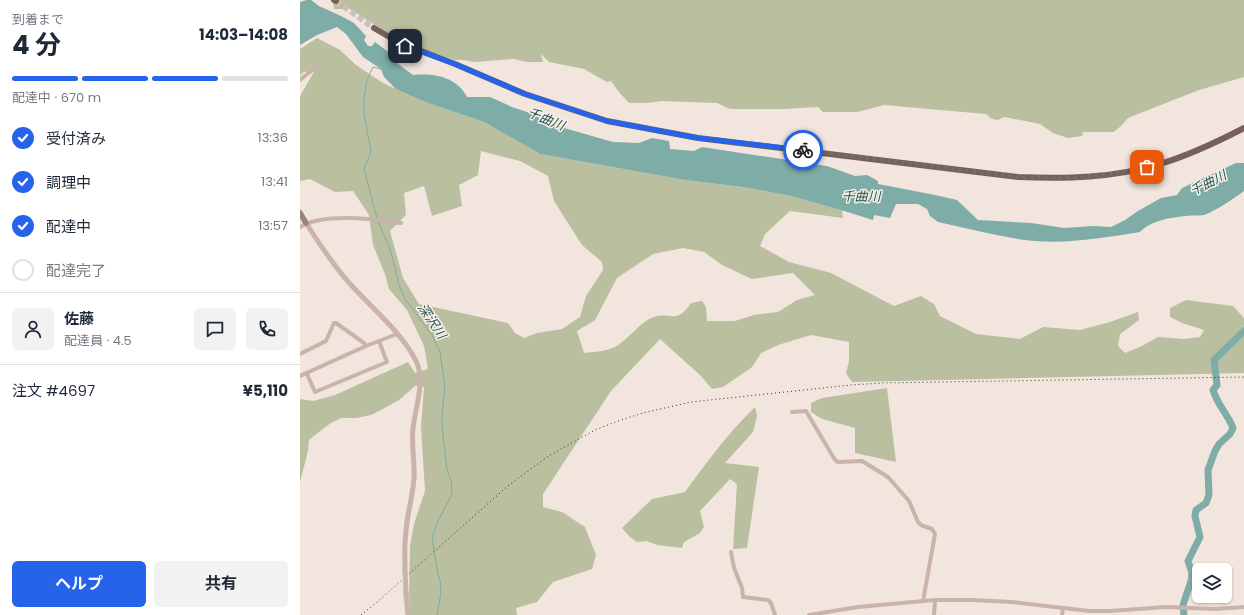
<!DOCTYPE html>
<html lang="ja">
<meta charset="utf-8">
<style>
:root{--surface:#fff;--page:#f2f2f3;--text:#1f2937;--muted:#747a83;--line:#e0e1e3;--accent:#2563eb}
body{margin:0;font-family:Poppins,"Noto Sans JP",sans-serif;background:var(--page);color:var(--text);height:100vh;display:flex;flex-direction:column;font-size:15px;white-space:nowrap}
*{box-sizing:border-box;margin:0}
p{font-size:13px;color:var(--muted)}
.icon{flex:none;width:22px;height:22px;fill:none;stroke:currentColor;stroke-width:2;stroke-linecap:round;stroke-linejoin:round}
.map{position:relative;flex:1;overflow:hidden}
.side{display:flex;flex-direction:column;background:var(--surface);width:300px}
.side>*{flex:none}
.tools{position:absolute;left:892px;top:563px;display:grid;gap:8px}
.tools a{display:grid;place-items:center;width:40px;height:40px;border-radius:6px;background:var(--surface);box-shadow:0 1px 3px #0004;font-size:20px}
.pin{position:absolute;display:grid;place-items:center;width:34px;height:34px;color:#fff;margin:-17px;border-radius:8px;box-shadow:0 2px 6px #0006}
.courier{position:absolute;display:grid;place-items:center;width:40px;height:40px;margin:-20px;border:3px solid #2563eb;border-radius:50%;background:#fff;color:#222;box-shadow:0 1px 5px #0007}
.overview em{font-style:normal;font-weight:700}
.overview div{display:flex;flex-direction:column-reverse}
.overview{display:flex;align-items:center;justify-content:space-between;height:68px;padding:0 12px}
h1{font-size:26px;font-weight:700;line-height:30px}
.bar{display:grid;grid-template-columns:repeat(4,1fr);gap:6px 4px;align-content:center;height:48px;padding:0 12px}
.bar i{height:5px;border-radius:3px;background:var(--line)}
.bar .selected{background:var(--accent)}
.bar p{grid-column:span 4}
.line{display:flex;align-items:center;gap:10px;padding:0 12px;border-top:1px solid var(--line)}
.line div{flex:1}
.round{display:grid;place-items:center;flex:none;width:42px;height:42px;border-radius:6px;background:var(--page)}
ol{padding:0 12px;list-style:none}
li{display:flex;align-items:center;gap:12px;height:44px}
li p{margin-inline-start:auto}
li .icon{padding:4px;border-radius:50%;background:var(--accent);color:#fff;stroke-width:4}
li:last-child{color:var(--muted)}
li i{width:22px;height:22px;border:2px solid var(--line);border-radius:50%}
.cta{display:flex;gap:8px;margin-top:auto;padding:8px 12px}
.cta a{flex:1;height:46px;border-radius:6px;background:var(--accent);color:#fff;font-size:16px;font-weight:700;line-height:46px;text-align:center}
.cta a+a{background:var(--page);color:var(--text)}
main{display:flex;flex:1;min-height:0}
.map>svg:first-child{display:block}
.green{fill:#babf9f;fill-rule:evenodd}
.water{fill:#7eaca6}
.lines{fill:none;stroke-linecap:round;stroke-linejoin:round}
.stream{stroke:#7eaca6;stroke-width:1}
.river{stroke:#7eaca6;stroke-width:7}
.primary-tunnel{stroke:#ccc0ba;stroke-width:6;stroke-dasharray:6 3;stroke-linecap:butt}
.minor{stroke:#c9b3aa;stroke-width:4}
.tertiary{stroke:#c9b3aa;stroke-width:5}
.secondary{stroke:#9c827c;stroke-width:5.5}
.primary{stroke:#77605b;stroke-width:6}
.rail{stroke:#372b29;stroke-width:1;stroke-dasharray:1 3;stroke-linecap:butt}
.tertiary-bridge{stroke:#c9b3aa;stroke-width:5}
.done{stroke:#786c68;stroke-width:4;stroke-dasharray:0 7.2}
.route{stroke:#2563eb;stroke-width:5}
.labels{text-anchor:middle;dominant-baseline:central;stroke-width:3;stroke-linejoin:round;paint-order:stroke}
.water-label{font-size:13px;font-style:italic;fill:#215650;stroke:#f9efea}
</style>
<main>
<section class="side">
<div class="overview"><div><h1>4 分</h1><p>到着まで</p></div><em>14:03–14:08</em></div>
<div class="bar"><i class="selected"></i><i class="selected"></i><i class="selected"></i><i></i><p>配達中 · 670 m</p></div>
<ol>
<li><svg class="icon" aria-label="check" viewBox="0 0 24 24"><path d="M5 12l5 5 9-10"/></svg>受付済み<p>13:36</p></li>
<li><svg class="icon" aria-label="check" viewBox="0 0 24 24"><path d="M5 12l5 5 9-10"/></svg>調理中<p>13:41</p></li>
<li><svg class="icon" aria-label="check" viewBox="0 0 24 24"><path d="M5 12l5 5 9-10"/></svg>配達中<p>13:57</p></li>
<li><i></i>配達完了</li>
</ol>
<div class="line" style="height:72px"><a class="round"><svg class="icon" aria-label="person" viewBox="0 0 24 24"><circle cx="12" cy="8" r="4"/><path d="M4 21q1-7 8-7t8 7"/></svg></a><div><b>佐藤</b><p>配達員 · 4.5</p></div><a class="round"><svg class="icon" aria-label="chat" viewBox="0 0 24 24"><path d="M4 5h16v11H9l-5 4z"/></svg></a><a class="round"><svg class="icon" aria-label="phone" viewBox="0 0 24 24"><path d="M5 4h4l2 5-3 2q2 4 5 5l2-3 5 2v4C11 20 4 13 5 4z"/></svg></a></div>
<div class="line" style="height:52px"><div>注文 #4697</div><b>¥5,110</b></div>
<div class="cta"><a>ヘルプ</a><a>共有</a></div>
</section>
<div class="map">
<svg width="944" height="615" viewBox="0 0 944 615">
<rect width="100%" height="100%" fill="#f1e5de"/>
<!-- green -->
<g class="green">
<polygon points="35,0 944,0 944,77 899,90 828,118 822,125 814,132 783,132 782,136 768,138 753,133 740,124 704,117 698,120 692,119 686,114 584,105 557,112 523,112 518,107 483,109 430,109 417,103 361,101 347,103 329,103 318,91 311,81 307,82 284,69 249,62 241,54 243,62 227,62 214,59 174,62 164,60 155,60 106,44 45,6 43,9 34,9 33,3"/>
<path d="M17 38 40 50 56 65 83 83 125 102 184 122 240 154 385 180 443 187 491 196 542 210 543 218 490 211 465 234 460 246 489 262 531 273 594 306 621 296 634 304 640 316 676 334 720 339 743 327 780 330 810 322 838 312 839 320 820 334 818 346 825 353 842 346 858 337 884 339 900 337 904 330 882 323 870 317V308L886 300 933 306 944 318V373L552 382 546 373 549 361V342L511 335 478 345 461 353 452 367 423 387 412 389 400 375 360 339 311 391 243 494V507L262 512 285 527 296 555 292 569 253 582 237 602 216 608 217 615H110L109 593 110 546 114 524 125 491 121 426 124 387 115 386 99 400 83 409 71 415 56 418H41L31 423 15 435 9 440 8 451 0 482V399L13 401 35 395 108 362 115 373 128 369 124 346 107 310 89 289 85 274 73 245 69 215 53 191 35 192 10 179 0 181V96L15 70 4 72 0 75V49ZM181 151 220 161 248 176 254 201 282 245 302 262 303 270 286 296 280 317 262 329 237 333 224 338 215 333 208 323 119 304 103 278 90 231 106 215 104 193 124 186 132 216 162 206 159 185 178 175ZM383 248 404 252 422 265 452 279 493 273 515 295 497 300 478 312 454 315 435 321H407L406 307 402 301 391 303C376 326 370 310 351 318 340 323 326 341 315 347 308 351 292 352 284 353L277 331 295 320 317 278 353 254Z"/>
<polygon points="587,388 596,462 555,453 555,428 522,419 511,412 511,403 522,398"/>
<path d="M455 407 457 416 453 432 425 463 459 467 447 548 433 549 437 484 430 479 400 511 404 527 400 533 384 542 382 548 357 545 347 541 337 542 330 537 322 528 352 499 385 492C407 462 428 433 455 407Z"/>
</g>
<!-- water -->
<path class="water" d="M7 0H11L19 6 41 16 54 23 66 36 64 40 68 46H72L75 42 91 54 94 61 113 75C134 73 157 77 167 97H190L212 107 236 115 243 122 313 142 339 143 352 138 369 141 370 149 394 151 402 147 527 166 555 176 567 175 578 181V184L635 195 657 200 678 220 731 223 764 228 793 226 811 227 825 220 838 211 861 198 877 195 882 188 936 163H944V191C936 197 914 212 904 215 899 216 892 215 886 216 872 217 850 221 840 232 802 238 763 245 725 240 696 236 667 228 638 222L630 216 627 209 618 204H596L590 218 574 215 573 220 541 210 491 196 443 187 385 180 240 154 184 122 125 102 96 89 84 77 81 69 63 57 46 34 37 27 17 35 0 45V2Z"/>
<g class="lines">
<!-- stream -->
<g class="stream">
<polyline points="77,218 64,169 71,152 64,113 64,98 67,80 73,67 81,69"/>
<path d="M78 221 91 252 99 285 105 299 132 335 140 352 145 388 142 414V426L147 470 151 481 152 490 151 496 137 523 132 537 138 574C144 587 139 602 137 615"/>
</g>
<!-- river -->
<path class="river" d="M884 615 883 605 891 581 892 573 888 561 900 537 895 516 896 510 906 503 909 495 908 470 915 451 919 444 930 434 933 428C928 415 917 404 913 390L917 385 914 360 944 331"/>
<!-- primary-tunnel -->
<polyline class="primary-tunnel" points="36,1 74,28"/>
<!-- minor -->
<g class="minor">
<polyline points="0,80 16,67"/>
<path d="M0 227C23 213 75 219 101 223"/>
<polyline points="0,354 26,341 34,323 36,323 64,343 66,346"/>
<polyline points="7,374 15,392 87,362 79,341"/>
<polyline points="0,376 66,346 97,334"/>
<polyline points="492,412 506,411 535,460 538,462 562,461 588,477 609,501 618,522 621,525 632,529 635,534 623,601"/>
<polyline points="431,552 434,568 442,588 443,597 468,600 471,603 475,615"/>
<polyline points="509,615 558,607 635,600 673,600 712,602 789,611 810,611 866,607 915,609 944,607"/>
<polyline points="634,615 635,600"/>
<polyline points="762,615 763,608"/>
</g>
<!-- tertiary -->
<g class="tertiary">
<path d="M6 223C20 245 35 268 53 287 73 309 103 334 116 361 126 382 115 407 113 429 111 445 115 461 114 478 113 496 107 513 106 532 104 545 105 558 105 571"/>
<polyline points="106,594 108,615"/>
</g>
<!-- secondary -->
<polyline class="secondary" points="0,213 6,223"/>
<!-- primary -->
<g class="primary">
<polyline points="34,0 36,1"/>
<path d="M74 28 98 42 155 64 225 94 307 121 398 138 718 177C766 179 814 178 860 164 890 155 917 142 944 128"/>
</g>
<!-- rail -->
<polyline class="rail" points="61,615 76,603 209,485 250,455 295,430 318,421 343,413 391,402 551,385 582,383 944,377"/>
<!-- tertiary-bridge -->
<polyline class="tertiary-bridge" points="105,571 106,594"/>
</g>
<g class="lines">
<!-- done -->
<polyline class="done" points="503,150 718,177 754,178 778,177 811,174 847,167"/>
<!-- route -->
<polyline class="route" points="105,46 155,64 225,94 307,121 398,138 503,150"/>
</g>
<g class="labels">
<!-- water labels -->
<g class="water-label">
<text transform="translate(246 119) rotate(22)">千曲川</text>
<text transform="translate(908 183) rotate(-27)">千曲川</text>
<text x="561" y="196">千曲川</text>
<text transform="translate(132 321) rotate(56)">深沢川</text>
</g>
</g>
</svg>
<div class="tools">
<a><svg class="icon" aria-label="layers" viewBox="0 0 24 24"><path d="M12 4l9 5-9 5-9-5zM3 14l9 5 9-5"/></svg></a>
</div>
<div class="pin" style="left:847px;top:167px;background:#ea580c"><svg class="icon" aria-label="bag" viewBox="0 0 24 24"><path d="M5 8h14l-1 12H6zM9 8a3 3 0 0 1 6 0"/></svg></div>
<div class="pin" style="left:105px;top:46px;background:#1f2937"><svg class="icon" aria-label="home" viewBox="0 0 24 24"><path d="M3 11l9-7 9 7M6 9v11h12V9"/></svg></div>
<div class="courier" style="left:503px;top:150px"><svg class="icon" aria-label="bike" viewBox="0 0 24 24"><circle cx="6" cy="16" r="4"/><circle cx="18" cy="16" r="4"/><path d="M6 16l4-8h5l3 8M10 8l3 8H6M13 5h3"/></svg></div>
</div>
</main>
